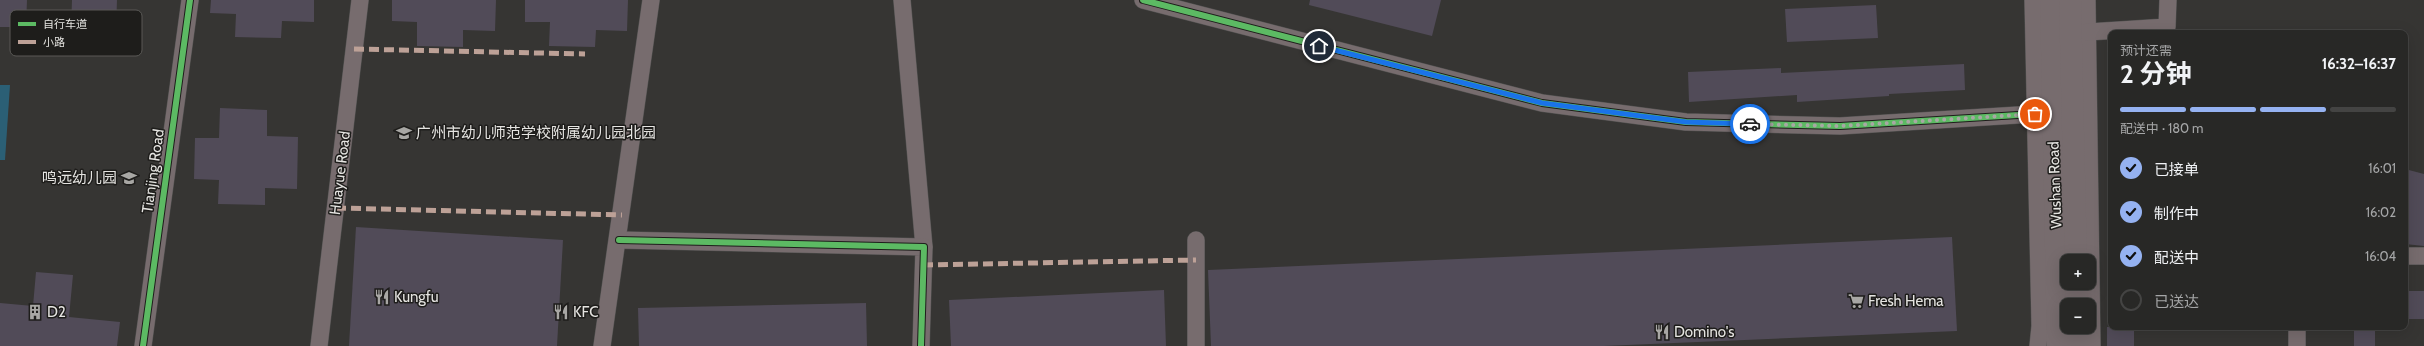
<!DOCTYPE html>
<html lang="zh">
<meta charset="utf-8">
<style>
:root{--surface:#282826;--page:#343432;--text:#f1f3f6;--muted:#a5a6a7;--line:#444443;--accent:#95b2f1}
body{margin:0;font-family:Cabin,"Noto Sans SC",sans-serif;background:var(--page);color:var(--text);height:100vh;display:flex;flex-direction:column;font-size:15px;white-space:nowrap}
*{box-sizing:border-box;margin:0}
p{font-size:13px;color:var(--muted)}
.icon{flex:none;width:22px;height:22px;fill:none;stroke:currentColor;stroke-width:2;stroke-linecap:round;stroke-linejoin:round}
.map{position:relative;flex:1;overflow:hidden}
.details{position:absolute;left:2108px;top:30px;width:300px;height:300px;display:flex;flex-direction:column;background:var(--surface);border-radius:8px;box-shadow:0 4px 16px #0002,0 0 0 1px var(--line)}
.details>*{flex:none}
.buttons{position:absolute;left:2060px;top:254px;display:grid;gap:8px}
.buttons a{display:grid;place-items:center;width:36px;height:36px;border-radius:8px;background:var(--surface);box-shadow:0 4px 16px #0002,0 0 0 1px var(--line);font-size:20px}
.pin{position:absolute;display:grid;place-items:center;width:34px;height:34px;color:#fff;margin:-17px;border:2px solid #fff;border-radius:50%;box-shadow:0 1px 4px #0007}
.courier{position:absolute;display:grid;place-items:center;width:40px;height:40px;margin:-20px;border:3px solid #1a73e8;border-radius:50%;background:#fff;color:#222;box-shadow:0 1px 5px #0007}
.summary em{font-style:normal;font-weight:700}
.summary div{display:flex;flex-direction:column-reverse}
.summary{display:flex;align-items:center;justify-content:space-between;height:68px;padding:0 12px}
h1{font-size:26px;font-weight:700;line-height:30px}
.bar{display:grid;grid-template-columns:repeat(4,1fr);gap:6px 4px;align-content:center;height:48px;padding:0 12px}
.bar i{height:5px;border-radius:3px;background:var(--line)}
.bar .on{background:var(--accent)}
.bar p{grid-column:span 4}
ol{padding:0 12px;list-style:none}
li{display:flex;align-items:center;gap:12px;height:44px}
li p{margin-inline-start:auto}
li .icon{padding:4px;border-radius:50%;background:var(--accent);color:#111;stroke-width:4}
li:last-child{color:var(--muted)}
li i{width:22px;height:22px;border:2px solid var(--line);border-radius:50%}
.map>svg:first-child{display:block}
.water{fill:#2b5f75}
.building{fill:#514b58}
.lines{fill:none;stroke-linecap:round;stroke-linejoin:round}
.minor-casing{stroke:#515150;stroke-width:18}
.major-casing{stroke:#515150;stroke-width:24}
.minor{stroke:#776c6e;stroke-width:17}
.major{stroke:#776c6e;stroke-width:22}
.quiet{stroke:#bda197;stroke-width:5;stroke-dasharray:10 5;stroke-linecap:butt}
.cycleway-casing{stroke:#1e1d1b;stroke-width:8}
.cycleway{stroke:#5cba63;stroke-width:6}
.done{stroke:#a8a7a4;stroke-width:4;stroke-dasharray:0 7.2}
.route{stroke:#1a73e8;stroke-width:5}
.labels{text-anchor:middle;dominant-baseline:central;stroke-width:3;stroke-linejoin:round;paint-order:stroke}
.poi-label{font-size:15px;fill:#e5e4e1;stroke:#1e1d1b;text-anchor:start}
.street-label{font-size:15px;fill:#e5e4e1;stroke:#1e1d1b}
.key{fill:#1e1d1b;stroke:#5a5956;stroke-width:1}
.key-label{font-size:11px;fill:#e5e4e1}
</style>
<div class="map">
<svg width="2424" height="346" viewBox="0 0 2424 346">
<rect width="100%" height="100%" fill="#363533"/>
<!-- water -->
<polygon class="water" points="0,85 10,85 5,160 0,160"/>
<!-- building -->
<g class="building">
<polygon points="0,0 27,0 26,27 0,27"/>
<polygon points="72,0 117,0 116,31 71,30"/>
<polygon points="211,0 314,0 314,22 282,21 281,38 235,37 236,14 210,13"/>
<polygon points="392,0 496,0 495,31 463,30 463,47 417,46 417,22 392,21"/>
<polygon points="525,0 628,0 627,31 596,30 595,47 549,46 550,22 525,22"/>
<polygon points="1310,0 1441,0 1432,36 1309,5"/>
<polygon points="1876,5 1878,38 1787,42 1785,9"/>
<polygon points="1964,64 1965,90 1889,94 1889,96 1797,102 1797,95 1689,102 1688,72 1781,68 1781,73"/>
<polygon points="220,108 267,110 267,136 298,137 297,189 265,188 265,205 218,204 219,180 194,179 195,138 219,138"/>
<polygon points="2405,169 2424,174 2424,246 2405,244"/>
<polygon points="356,227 563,240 557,346 349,346"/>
<polygon points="1952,237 1957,331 1604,346 1211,346 1208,270"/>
<polygon points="36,272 73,275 69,317 120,322 117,346 0,346 0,303 33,306"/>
<polygon points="1164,290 1166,346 951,346 949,300"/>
<rect x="2405" y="291" width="19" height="28"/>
<polygon points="866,303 867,346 639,346 638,308"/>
<rect x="2107" y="327" width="27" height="19"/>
<rect x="2354" y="327" width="21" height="19"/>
</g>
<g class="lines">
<defs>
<g id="minor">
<polyline points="902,0 924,247"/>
<polyline points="1143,0 1542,103 1686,122 1840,126 2035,114"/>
<polyline points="2033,0 2040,326 2038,346"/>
<polyline points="2087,0 2092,346"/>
<polyline points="2088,32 2167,27 2168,0"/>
<polyline points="619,240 924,247 921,346"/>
<polyline points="2405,256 2424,256"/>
<polyline points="2297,327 2297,346"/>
<polyline points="143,346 190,0"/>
<polyline points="319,346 360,0"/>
<polyline points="602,346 651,0"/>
<polyline points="1196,346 1196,240"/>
</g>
<g id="major">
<polyline points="2051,0 2058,346"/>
<polyline points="2070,0 2076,261"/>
<polyline points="2076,283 2077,305"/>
<polyline points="2077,327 2077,346"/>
</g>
</defs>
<!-- minor casing -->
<use href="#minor" class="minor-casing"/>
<!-- major casing -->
<use href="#major" class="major-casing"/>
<!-- minor -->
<use href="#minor" class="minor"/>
<!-- major -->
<use href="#major" class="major"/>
<!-- quiet -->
<g class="quiet">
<polyline points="354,49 585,54"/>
<polyline points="336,208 622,215"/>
<polyline points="923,265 1196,260"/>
</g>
<defs>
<g id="cycleway">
<polyline points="1143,0 1542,103 1686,122 1840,126 2035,114"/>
<polyline points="619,240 924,247 921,346"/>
<polyline points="143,346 190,0"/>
</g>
</defs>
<!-- cycleway casing -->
<use href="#cycleway" class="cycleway-casing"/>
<!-- cycleway -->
<use href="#cycleway" class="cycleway"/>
</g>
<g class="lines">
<!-- done -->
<polyline class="done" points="1750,124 1840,126 2035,114"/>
<!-- route -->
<polyline class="route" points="1319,46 1542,103 1686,122 1750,124"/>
</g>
<!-- icons -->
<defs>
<symbol id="school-bare" viewBox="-9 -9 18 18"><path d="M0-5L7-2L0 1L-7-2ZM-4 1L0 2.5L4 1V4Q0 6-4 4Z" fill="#a8a7a4" stroke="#1e1d1b" stroke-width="2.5" paint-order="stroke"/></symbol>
<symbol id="restaurant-bare" viewBox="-9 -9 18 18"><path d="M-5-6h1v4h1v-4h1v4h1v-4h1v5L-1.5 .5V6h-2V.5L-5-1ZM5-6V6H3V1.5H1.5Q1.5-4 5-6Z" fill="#a8a7a4" stroke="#1e1d1b" stroke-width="2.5" paint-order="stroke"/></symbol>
<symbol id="supermarket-bare" viewBox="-9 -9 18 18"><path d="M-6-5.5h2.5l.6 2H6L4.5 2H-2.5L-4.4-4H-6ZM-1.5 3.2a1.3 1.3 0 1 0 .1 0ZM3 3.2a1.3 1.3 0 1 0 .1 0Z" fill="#a8a7a4" stroke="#1e1d1b" stroke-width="2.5" paint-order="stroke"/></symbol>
<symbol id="building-bare" viewBox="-9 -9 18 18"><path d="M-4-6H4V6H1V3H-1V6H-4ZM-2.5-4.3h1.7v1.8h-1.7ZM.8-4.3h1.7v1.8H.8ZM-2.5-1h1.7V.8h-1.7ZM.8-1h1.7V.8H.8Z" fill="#a8a7a4" stroke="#1e1d1b" stroke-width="2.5" paint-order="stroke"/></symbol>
</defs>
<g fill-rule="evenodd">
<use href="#school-bare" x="393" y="122" width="22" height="22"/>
<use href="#school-bare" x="118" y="167" width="22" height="22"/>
<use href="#restaurant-bare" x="371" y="286" width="22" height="22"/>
<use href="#supermarket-bare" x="1845" y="290" width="22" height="22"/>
<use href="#building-bare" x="24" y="301" width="22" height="22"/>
<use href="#restaurant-bare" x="550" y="301" width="22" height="22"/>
<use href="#restaurant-bare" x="1651" y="321" width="22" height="22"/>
</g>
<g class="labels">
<!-- poi labels -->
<g class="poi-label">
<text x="416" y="133">广州市幼儿师范学校附属幼儿园北园</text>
<text x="117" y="178" text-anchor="end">鸣远幼儿园</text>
<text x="394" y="297">Kungfu</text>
<text x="1868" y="301">Fresh Hema</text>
<text x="47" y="312">D2</text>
<text x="573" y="312">KFC</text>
<text x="1674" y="332">Domino's</text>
</g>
<!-- street labels -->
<g class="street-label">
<text transform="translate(153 171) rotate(-82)">Tianjing Road</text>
<text transform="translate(340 173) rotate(-83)">Huayue Road</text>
<text transform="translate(2055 185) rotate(-92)">Wushan Road</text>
</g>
</g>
<!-- legend -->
<rect x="10" y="10" width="132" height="46" rx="6" class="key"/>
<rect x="18" y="22" width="18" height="4" fill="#5cba63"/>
<rect x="18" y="40" width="18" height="4" fill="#bda197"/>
<g class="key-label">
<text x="43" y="28">自行车道</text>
<text x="43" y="46">小路</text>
</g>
</svg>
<div class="buttons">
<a>+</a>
<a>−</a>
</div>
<div class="pin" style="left:2035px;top:114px;background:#ea580c"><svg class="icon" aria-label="bag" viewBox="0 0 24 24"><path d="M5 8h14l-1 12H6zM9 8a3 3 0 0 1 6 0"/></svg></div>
<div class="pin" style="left:1319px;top:46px;background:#1f2937"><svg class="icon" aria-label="home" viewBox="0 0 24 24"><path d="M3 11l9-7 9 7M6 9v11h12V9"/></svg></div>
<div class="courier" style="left:1750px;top:124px"><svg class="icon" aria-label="car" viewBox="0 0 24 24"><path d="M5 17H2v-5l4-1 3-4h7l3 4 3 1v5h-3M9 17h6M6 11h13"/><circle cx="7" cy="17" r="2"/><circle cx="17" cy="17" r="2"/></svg></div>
<section class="details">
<div class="summary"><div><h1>2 分钟</h1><p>预计还需</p></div><em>16:32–16:37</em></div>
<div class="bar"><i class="on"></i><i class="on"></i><i class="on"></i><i></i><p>配送中 · 180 m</p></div>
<ol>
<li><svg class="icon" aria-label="check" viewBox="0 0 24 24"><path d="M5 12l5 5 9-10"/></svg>已接单<p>16:01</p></li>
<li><svg class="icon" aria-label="check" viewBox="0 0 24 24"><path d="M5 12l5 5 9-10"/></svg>制作中<p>16:02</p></li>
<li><svg class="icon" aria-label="check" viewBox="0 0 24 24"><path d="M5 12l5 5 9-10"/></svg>配送中<p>16:04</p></li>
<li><i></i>已送达</li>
</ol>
</section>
</div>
